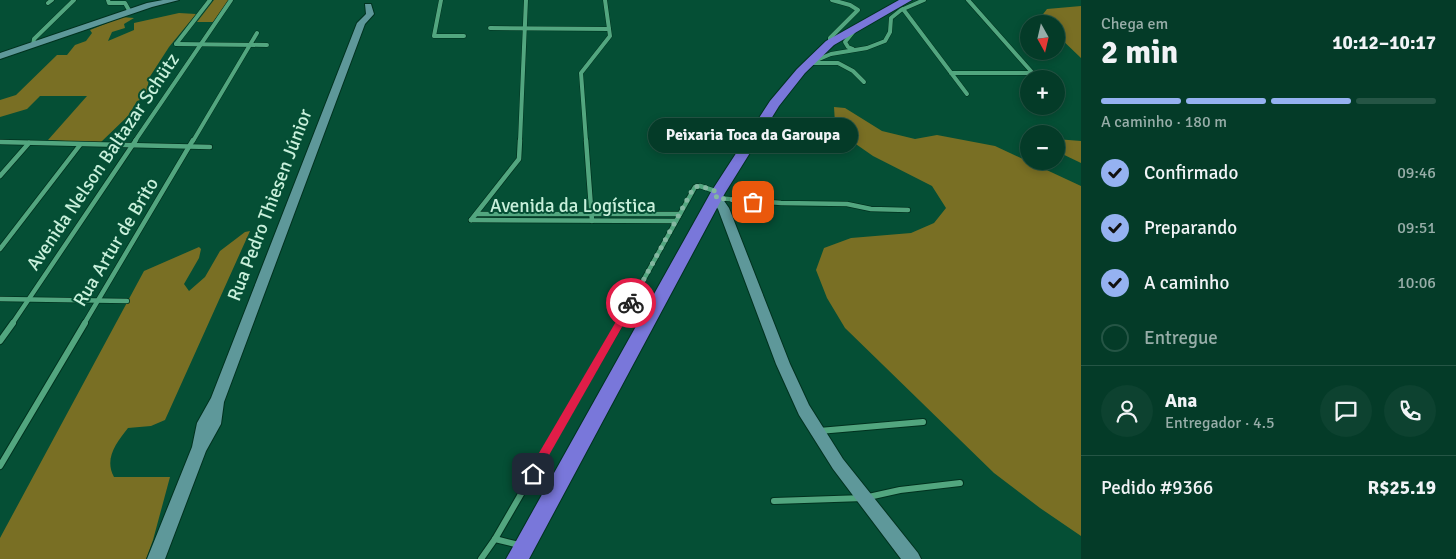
<!DOCTYPE html>
<html lang="pt">
<meta charset="utf-8">
<style>
:root{--surface:#043b28;--page:#0d4230;--text:#f1f3f6;--muted:#97ada8;--line:#255545;--accent:#95b2f1}
body{margin:0;font-family:Signika,sans-serif;background:var(--page);color:var(--text);height:100vh;display:flex;flex-direction:column;font-size:19px;white-space:nowrap}
*{box-sizing:border-box;margin:0}
p{font-size:16px;color:var(--muted)}
.icon{flex:none;width:28px;height:28px;fill:none;stroke:currentColor;stroke-width:2;stroke-linecap:round;stroke-linejoin:round}
.map{position:relative;flex:1;overflow:hidden}
.panel{display:flex;flex-direction:column;background:var(--surface);width:375px}
.panel>*{flex:none}
.needle{width:32px;rotate:172deg}
.fabs{position:absolute;left:1020px;top:15px;display:grid;gap:10px}
.fabs a{display:grid;place-items:center;width:45px;height:45px;border-radius:50%;background:var(--surface);box-shadow:0 2px 8px #0003,0 0 0 1px var(--line);font-size:25px}
.pin{position:absolute;display:grid;place-items:center;width:42px;height:42px;color:#fff;margin:-21px;border-radius:10px;box-shadow:0 2px 8px #0006}
.courier{position:absolute;display:grid;place-items:center;width:50px;height:50px;margin:-25px;border:4px solid #e11d48;border-radius:50%;background:#fff;color:#222;box-shadow:0 1px 6px #0007}
.bubble{position:absolute;height:35px;border-radius:18px;background:var(--surface);box-shadow:0 2px 8px #0003,0 0 0 1px var(--line);font-size:16px;font-weight:700;line-height:35px;text-align:center}
.overview em{font-style:normal;font-weight:700}
.overview div{display:flex;flex-direction:column-reverse}
.overview{display:flex;align-items:center;justify-content:space-between;height:85px;padding:0 20px}
h1{font-size:32px;font-weight:700;line-height:38px}
.bar{display:grid;grid-template-columns:repeat(4,1fr);gap:8px 5px;align-content:center;height:60px;padding:0 20px}
.bar i{height:6px;border-radius:4px;background:var(--line)}
.bar .on{background:var(--accent)}
.bar p{grid-column:span 4}
.line{display:flex;align-items:center;gap:12px;padding:0 20px;border-top:1px solid var(--line)}
.line div{flex:1}
.round{display:grid;place-items:center;flex:none;width:52px;height:52px;border-radius:26px;background:var(--page)}
ol{padding:0 20px;list-style:none}
li{display:flex;align-items:center;gap:15px;height:55px}
li p{margin-inline-start:auto}
li .icon{padding:5px;border-radius:50%;background:var(--accent);color:#111;stroke-width:4}
li:last-child{color:var(--muted)}
li i{width:28px;height:28px;border:2px solid var(--line);border-radius:50%}
main{display:flex;flex:1;min-height:0}
.map>svg:first-child{display:block}
.green{fill:#796f24}
.lines{fill:none;stroke-linecap:round;stroke-linejoin:round}
.street-far2-casing{stroke:#01321f;stroke-width:5}
.street-far1-casing{stroke:#01321f;stroke-width:6}
.street-casing{stroke:#01321f;stroke-width:8}
.secondary-casing{stroke:#01321f;stroke-width:2}
.highway-casing{stroke:#01321f;stroke-width:2}
.street-far2{stroke:#52a67f;stroke-width:4}
.street-far1{stroke:#52a67f;stroke-width:4.5}
.street{stroke:#52a67f;stroke-width:6}
.secondary{fill:#5e989a;fill-rule:evenodd}
.highway{fill:#7977da;fill-rule:evenodd}
.route{fill:#e11d48}
.done{stroke:#84b8a1;stroke-width:5;stroke-dasharray:0 9}
.labels{text-anchor:middle;dominant-baseline:central;stroke-width:4;stroke-linejoin:round;paint-order:stroke}
.street-label{font-size:19px;fill:#c8f0db;stroke:#054f35}
</style>
<main>
<div class="map">
<svg width="1081" height="559" viewBox="0 0 1081 559">
<rect width="100%" height="100%" fill="#054f35"/>
<!-- green -->
<g class="green">
<polygon points="214,0 229,0 213,22 197,22"/>
<polygon points="1081,6 1081,58 1056,34 1056,24 1046,24 1040,18 1047,9"/>
<polygon points="179,13 196,14 169,47 149,78 146,98 137,101 128,116 100,143 48,140 87,96 40,96 27,109 0,117 0,100 16,95 57,55 67,55 75,45 86,41 92,33 90,30 122,17 134,18 124,24 125,28 112,32 108,41 134,30 134,23"/>
<polygon points="834,107 845,108 882,131 915,139 937,135 995,146 1081,186 1081,536 1040,508 994,473 845,328 827,298 816,270 824,248 851,238 911,233 934,223 946,208 932,186 873,156 850,140 835,123"/>
<polygon points="1056,139 1081,141 1081,163 1056,151"/>
<path d="M250 231 165 420 151 426 128 428C116 443 104 459 114 477H170L153 540 146 559H0V538L144 271 199 247 201 249 199 258 184 284 189 291 205 277 220 251 245 232Z"/>
</g>
<g class="lines">
<defs>
<g id="street-far2">
<polyline points="108,0 109,3 125,3 130,12"/>
<polyline points="441,0 434,36 464,36"/>
<polyline points="968,0 1038,79"/>
<polyline points="48,3 52,0"/>
<polyline points="903,9 967,94"/>
<polyline points="490,28 609,29"/>
<polyline points="830,43 830,38 858,10 850,5 832,0"/>
<polyline points="176,44 267,45"/>
<polyline points="176,44 210,0"/>
<polyline points="33,45 34,39 74,0"/>
<polyline points="853,49 848,47 845,42 854,31"/>
<polyline points="812,62 831,54 867,48 885,41 890,32 891,18 901,10 924,0"/>
<polyline points="811,63 838,63 853,71 864,82"/>
<polyline points="951,73 1033,73"/>
<polyline points="135,141 231,0"/>
<polyline points="193,141 257,33"/>
<polyline points="520,141 526,0"/>
<polyline points="586,141 581,73 610,36 605,0"/>
</g>
<g id="street-far1">
<polyline points="586,140 592,221"/>
<polyline points="0,142 210,147"/>
<polyline points="0,176 29,143"/>
<polyline points="716,198 781,203 847,204 871,209 908,210"/>
<polyline points="476,214 680,214"/>
<polyline points="471,220 519,159 520,140"/>
<polyline points="471,220 676,221"/>
<polyline points="0,249 80,145"/>
<polyline points="0,299 127,301"/>
<polyline points="12,324 136,140"/>
<polyline points="84,324 193,140"/>
<polyline points="619,324 695,187 700,186 718,192"/>
</g>
<g id="street">
<polyline points="0,341 13,323"/>
<polyline points="819,431 923,422"/>
<polyline points="0,466 85,323"/>
<polyline points="774,501 864,498 900,490 960,483"/>
<polyline points="495,539 519,545"/>
<polyline points="481,559 495,539 620,323"/>
</g>
<g id="secondary">
<polygon points="163,0 179,0 152,7 0,59 0,53 147,3"/>
<polygon points="365,4 371,4 374,14 365,24 224,402 221,424 206,451 165,559 147,559 192,447 197,423 211,398 357,23 366,14"/>
<polygon points="716,194 720,195 729,208 790,364 809,405 843,459 918,553 921,559 901,559 833,469 799,415 776,364 718,209 710,198"/>
</g>
<polygon id="highway" points="899,0 912,0 834,45 805,73 779,106 725,193 529,559 506,559 711,192 770,101 797,69 826,41"/>
</defs>
<!-- street-far2 casing -->
<use href="#street-far2" class="street-far2-casing"/>
<!-- street-far1 casing -->
<use href="#street-far1" class="street-far1-casing"/>
<!-- street casing -->
<use href="#street" class="street-casing"/>
<!-- secondary casing -->
<use href="#secondary" class="secondary-casing"/>
<!-- highway casing -->
<use href="#highway" class="highway-casing"/>
<!-- street-far2 -->
<use href="#street-far2" class="street-far2"/>
<!-- street-far1 -->
<use href="#street-far1" class="street-far1"/>
<!-- street -->
<use href="#street" class="street"/>
<!-- secondary -->
<use href="#secondary" class="secondary"/>
<!-- highway -->
<use href="#highway" class="highway"/>
</g>
<!-- route -->
<polygon class="route" points="631,300 634,301 634,306 536,478 529,478 529,470 628,301"/>
<g class="lines">
<!-- done -->
<polyline class="done" points="631,303 694,187 700,186 718,192 716,198 753,202"/>
</g>
<g class="labels">
<!-- street labels -->
<g class="street-label">
<text transform="translate(103 162) rotate(-56)">Avenida Nelson Baltazar Schütz</text>
<text transform="translate(270 205) rotate(-69)">Rua Pedro Thiesen Júnior</text>
<text x="573" y="206">Avenida da Logística</text>
<text transform="translate(116 242) rotate(-59)">Rua Artur de Brito</text>
</g>
</g>
</svg>
<div class="fabs">
<a><svg class="needle" viewBox="-14 -14 28 28"><path d="M0-13l5 13h-10z" fill="#e53935"/><path d="M0 13l5-13h-10z" fill="#97ada8"/></svg></a>
<a>+</a>
<a>−</a>
</div>
<div class="pin" style="left:753px;top:202px;background:#ea580c"><svg class="icon" aria-label="bag" viewBox="0 0 24 24"><path d="M5 8h14l-1 12H6zM9 8a3 3 0 0 1 6 0"/></svg></div>
<div class="pin" style="left:533px;top:474px;background:#1f2937"><svg class="icon" aria-label="home" viewBox="0 0 24 24"><path d="M3 11l9-7 9 7M6 9v11h12V9"/></svg></div>
<div class="courier" style="left:631px;top:303px"><svg class="icon" aria-label="bike" viewBox="0 0 24 24"><circle cx="6" cy="16" r="4"/><circle cx="18" cy="16" r="4"/><path d="M6 16l4-8h5l3 8M10 8l3 8H6M13 5h3"/></svg></div>
<div class="bubble" style="left:648px;top:118px;width:210px">Peixaria Toca da Garoupa</div>
</div>
<section class="panel">
<div class="overview"><div><h1>2 min</h1><p>Chega em</p></div><em>10:12–10:17</em></div>
<div class="bar"><i class="on"></i><i class="on"></i><i class="on"></i><i></i><p>A caminho · 180 m</p></div>
<ol>
<li><svg class="icon" aria-label="check" viewBox="0 0 24 24"><path d="M5 12l5 5 9-10"/></svg>Confirmado<p>09:46</p></li>
<li><svg class="icon" aria-label="check" viewBox="0 0 24 24"><path d="M5 12l5 5 9-10"/></svg>Preparando<p>09:51</p></li>
<li><svg class="icon" aria-label="check" viewBox="0 0 24 24"><path d="M5 12l5 5 9-10"/></svg>A caminho<p>10:06</p></li>
<li><i></i>Entregue</li>
</ol>
<div class="line" style="height:90px"><a class="round"><svg class="icon" aria-label="person" viewBox="0 0 24 24"><circle cx="12" cy="8" r="4"/><path d="M4 21q1-7 8-7t8 7"/></svg></a><div><b>Ana</b><p>Entregador · 4.5</p></div><a class="round"><svg class="icon" aria-label="chat" viewBox="0 0 24 24"><path d="M4 5h16v11H9l-5 4z"/></svg></a><a class="round"><svg class="icon" aria-label="phone" viewBox="0 0 24 24"><path d="M5 4h4l2 5-3 2q2 4 5 5l2-3 5 2v4C11 20 4 13 5 4z"/></svg></a></div>
<div class="line" style="height:65px"><div>Pedido #9366</div><b>R$25.19</b></div>
</section>
</main>
